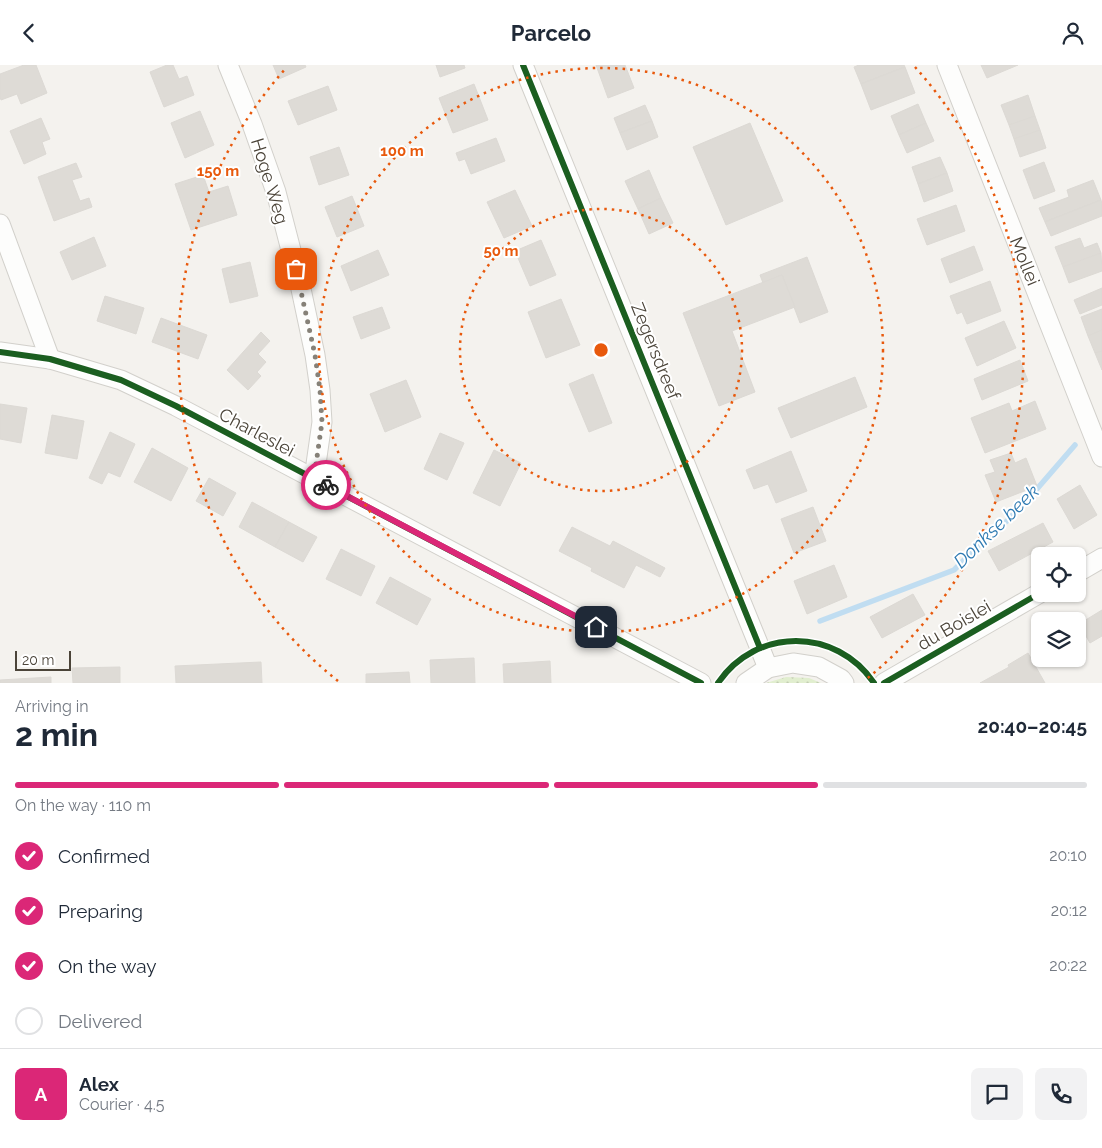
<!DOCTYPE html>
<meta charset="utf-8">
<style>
:root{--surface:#fff;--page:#f2f2f3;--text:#1f2937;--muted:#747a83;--line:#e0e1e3;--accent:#db2777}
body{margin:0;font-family:Raleway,sans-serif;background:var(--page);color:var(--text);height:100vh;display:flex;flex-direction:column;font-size:19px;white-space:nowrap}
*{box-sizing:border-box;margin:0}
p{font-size:16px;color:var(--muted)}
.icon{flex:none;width:28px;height:28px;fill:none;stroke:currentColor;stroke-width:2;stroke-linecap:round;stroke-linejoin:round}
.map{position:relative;height:618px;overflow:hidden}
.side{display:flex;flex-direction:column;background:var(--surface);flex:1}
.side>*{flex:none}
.fabs{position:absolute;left:1031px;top:482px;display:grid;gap:10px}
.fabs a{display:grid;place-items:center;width:55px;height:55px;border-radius:8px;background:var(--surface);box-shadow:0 1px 4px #0004;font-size:25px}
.scale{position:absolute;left:15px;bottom:12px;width:56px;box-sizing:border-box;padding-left:5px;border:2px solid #4b4439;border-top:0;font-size:14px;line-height:18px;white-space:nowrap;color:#4b4439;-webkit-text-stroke:4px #fff;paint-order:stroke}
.pin{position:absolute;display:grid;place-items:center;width:42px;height:42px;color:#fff;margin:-21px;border-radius:10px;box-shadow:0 2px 8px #0006}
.courier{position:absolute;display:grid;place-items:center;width:50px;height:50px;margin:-25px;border:4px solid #db2777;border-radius:50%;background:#fff;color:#222;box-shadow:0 1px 6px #0007}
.overview em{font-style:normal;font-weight:700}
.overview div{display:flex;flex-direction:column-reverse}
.overview{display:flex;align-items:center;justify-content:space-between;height:85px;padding:0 15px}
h1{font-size:32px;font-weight:700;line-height:38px}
.bar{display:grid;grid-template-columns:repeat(4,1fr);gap:8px 5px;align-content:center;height:60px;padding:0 15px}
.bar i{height:6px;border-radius:4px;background:var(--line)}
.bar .on{background:var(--accent)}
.bar p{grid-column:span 4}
.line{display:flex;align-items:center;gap:12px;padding:0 15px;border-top:1px solid var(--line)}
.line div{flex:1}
.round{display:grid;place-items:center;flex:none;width:52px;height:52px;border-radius:8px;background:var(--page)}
ol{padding:0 15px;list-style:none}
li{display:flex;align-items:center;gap:15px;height:55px}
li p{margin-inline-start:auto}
li .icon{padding:5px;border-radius:50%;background:var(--accent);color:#fff;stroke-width:4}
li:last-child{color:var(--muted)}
li i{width:28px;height:28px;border:2px solid var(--line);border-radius:50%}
header{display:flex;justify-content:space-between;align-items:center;height:65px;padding:0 15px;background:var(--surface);font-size:22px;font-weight:700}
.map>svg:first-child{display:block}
.grass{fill:url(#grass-dots)}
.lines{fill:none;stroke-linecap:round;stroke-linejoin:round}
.stream{stroke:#c0ddf1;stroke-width:5.5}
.building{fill:#dedbd6;stroke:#dcd9d4}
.minor-casing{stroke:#d2d0cb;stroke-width:21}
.minor{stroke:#fdfdfc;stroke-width:19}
.cycleway-casing{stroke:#fff;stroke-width:9}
.cycleway{stroke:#1b5e20;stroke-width:6}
.done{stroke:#868178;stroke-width:5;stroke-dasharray:0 9}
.route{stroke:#db2777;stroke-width:6}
.ring{fill:none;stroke:#e8590c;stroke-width:2.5;stroke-dasharray:2.5 5}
.labels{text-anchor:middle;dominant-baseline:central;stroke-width:4;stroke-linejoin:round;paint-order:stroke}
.street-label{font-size:18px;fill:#4b4439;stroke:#fff}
.water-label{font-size:19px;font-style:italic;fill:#2e7ab2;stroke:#fff}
.centre{fill:#e8590c;stroke:#fff;stroke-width:2.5}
.ring-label{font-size:15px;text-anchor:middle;font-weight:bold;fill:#e8590c;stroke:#fff;stroke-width:4;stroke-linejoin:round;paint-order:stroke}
</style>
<header><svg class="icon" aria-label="back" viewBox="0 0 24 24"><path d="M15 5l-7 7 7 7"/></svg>Parcelo<svg class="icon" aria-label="person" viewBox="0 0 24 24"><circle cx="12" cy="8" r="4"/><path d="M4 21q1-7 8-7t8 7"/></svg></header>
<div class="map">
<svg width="1102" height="618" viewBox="0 0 1102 618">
<defs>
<pattern id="grass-dots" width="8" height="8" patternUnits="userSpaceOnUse" patternTransform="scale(1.25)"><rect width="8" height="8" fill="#e1eecf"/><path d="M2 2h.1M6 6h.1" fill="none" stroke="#c3cdb2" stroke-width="1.8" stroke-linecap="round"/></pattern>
</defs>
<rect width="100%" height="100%" fill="#f4f2ee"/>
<!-- grass -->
<polygon class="grass" points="786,612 809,613 821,618 766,618"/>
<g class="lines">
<!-- stream -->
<polyline class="stream" points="820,556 954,505 979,480 1008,455 1030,432 1075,380"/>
</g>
<!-- building -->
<g class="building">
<polygon points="24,0 36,0 47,28 21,39 17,29 1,35 0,32 0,9"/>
<polygon points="167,0 173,0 179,14 187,11 194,30 164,42 150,7"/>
<polygon points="273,0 305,0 306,2 279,14"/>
<polygon points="436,0 464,0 465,3 440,12"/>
<polygon points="596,0 625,0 634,23 608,33"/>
<polygon points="859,0 904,0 905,2 861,19 854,2"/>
<polygon points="981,0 1018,0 987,13"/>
<polygon points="905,2 915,28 871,45 861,19"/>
<polygon points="474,19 488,55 453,68 439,33"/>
<polygon points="328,21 337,45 298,60 288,36"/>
<polygon points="1028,30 1035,51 1009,60 1001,40"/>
<polygon points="918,39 926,58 899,70 891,51"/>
<polygon points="645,40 652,56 620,68 614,53"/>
<polygon points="200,46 214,80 185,93 171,58"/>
<polygon points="1035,51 1040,65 1014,74 1009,60"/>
<polygon points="41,53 50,74 42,77 46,89 24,99 10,66"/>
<polygon points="652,56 658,72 627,85 620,68"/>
<polygon points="750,58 783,136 726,160 693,82"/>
<polygon points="926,58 934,76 907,88 899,70"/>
<polygon points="1040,65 1046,83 1020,92 1014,74"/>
<polygon points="496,73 505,96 471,109 465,94 459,96 456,88"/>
<polygon points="339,82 349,110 319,120 310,92"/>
<polygon points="940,92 947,108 918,119 912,102"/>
<polygon points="1044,97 1055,126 1034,134 1023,105"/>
<polygon points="76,98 82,112 72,115 80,136 89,133 92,142 54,156 38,112"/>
<polygon points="649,105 661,133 638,144 625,116"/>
<polygon points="947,108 953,126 924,137 918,119"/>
<polygon points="203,110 209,127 228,121 237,150 191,165 175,119"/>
<polygon points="1093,115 1101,135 1045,157 1039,143 1069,132 1067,125"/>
<polygon points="515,125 532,161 504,173 487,137"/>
<polygon points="352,131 364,161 337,172 325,142"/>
<polygon points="661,133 673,158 649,169 638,144"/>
<polygon points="1101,135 1102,139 1102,151 1051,171 1045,157"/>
<polygon points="956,140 965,166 927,180 917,154"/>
<polygon points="94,172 106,201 72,215 60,187"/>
<polygon points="1080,173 1084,183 1097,178 1101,188 1063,202 1055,182"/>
<polygon points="541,175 556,210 530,221 515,186"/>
<polygon points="974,181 983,205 950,218 941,194"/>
<polygon points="378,185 389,210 351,226 341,201"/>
<polygon points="1101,188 1102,206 1069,218 1063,202"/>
<polygon points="807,192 828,247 800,258 782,210 763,218 760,210"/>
<polygon points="250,197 258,231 230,238 222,204"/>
<polygon points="782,210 795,242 732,266 755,327 719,341 683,248"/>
<polygon points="990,216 1001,246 967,259 962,247 957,249 950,231"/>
<polygon points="1102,223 1102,240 1080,249 1074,235"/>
<polygon points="105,231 144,243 136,269 97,256"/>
<polygon points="561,234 580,280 546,293 528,247"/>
<polygon points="382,242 390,263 361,274 353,252"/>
<polygon points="1102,244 1102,265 1088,271 1081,252"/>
<polygon points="161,253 207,270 198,294 152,277"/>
<polygon points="1004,256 1016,283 977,301 965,273"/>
<polygon points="1102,265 1102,286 1095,288 1088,271"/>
<polygon points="261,267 270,276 258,289 266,297 257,307 261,311 248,325 227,305"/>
<polygon points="1102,286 1102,305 1095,288"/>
<polygon points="1020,295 1028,316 982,335 974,314"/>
<polygon points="593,309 612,358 589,367 569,319"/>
<polygon points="855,312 867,342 791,373 778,343"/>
<polygon points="406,315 421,352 385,367 370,329"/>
<polygon points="1035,336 1046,364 985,388 971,353 1009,338 1012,346"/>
<polygon points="0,339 27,343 21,378 0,374"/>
<polygon points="52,350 84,356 77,394 45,388"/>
<polygon points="110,367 135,379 120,412 108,407 102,419 89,413"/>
<polygon points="440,368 464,378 447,415 424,404"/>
<polygon points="152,383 188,403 171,436 134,417"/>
<polygon points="494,385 521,398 500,441 473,428"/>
<polygon points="791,386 807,426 776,438 768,419 754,424 746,405"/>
<polygon points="1011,388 1015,398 1026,393 1037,421 996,437 985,410 995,407 990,395"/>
<polygon points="209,413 236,428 223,451 196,436"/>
<polygon points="1080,420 1097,450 1074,464 1057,434"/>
<polygon points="252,437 289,457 275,482 239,462"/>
<polygon points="813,442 826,476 794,488 781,454"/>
<polygon points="289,457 317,472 303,497 275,482"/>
<polygon points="1043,458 1053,477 999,506 988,486"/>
<polygon points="572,462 610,481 613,476 665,503 660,512 636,500 624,523 591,506 592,503 559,486"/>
<polygon points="341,484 375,501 361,531 326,514"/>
<polygon points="834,500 847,532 807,549 794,516"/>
<polygon points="390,512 431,534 417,560 376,538"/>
<polygon points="913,529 925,550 882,573 870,552"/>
<polygon points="1102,545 1102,571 1090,578 1079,559"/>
<polygon points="1028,588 1045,618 980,618 1009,602 1008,600"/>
<polygon points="474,593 475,618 431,618 430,595"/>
<polygon points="1048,594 1062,594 1051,600"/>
<polygon points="550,596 551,618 504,618 503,599"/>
<polygon points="261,597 262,618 176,618 175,601"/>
<polygon points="120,602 120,618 73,618 72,603"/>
<polygon points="409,607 410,618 366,618 366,609"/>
<polygon points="51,612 51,618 0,618 0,615"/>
</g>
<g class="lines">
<defs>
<g id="minor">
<polyline points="228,0 252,59 276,127 301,224 315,290 320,325 322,357 314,413"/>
<polyline points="523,0 768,603"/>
<polyline points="947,0 1102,392"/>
<polyline points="0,159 50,294"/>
<polyline points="0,287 50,294 121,315 176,341 701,618"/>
<polyline points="1078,507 1102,493"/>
<polyline points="746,618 768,603 793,598 819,602 841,614 844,618"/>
<polyline points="884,618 1040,528"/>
</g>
</defs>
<!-- minor casing -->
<use href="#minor" class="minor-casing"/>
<!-- minor -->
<use href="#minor" class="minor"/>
<defs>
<g id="cycleway">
<polyline points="523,0 760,583"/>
<polyline points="0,287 50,294 121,315 176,341 701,618"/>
<path d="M718 618C756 562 836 562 874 618"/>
<polyline points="884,618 1040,528"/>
</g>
</defs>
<!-- cycleway casing -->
<use href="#cycleway" class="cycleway-casing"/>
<!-- cycleway -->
<use href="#cycleway" class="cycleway"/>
</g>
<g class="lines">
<!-- done -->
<polyline class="done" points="296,204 315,290 320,325 322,357 314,413 326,420"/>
<!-- route -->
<polyline class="route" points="326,420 596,562"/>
</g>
<!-- distance rings -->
<g class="ring">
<circle cx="601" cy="285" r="141"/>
<circle cx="601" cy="285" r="282"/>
<path d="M338 616A423 423 0 0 1 287 2M915 2A423 423 0 0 1 864 616"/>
</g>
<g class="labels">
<!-- street labels -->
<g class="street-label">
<text transform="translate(270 116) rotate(73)">Hoge Weg</text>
<text transform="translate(1025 196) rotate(68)">Mollei</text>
<text transform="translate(656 286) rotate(68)">Zegersdreef</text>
<text transform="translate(257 367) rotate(28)">Charleslei</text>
<text transform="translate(954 560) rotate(-30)">du Boislei</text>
</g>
<!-- water labels -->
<g class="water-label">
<text transform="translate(996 461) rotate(-44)">Donkse beek</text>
</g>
</g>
<circle cx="601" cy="285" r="8" class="centre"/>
<g class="ring-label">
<text x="402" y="91">100 m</text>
<text x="218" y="111">150 m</text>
<text x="501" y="191">50 m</text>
</g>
</svg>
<div class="fabs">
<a><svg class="icon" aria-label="locate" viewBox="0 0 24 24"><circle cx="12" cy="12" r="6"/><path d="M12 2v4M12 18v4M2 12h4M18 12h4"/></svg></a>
<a><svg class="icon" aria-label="layers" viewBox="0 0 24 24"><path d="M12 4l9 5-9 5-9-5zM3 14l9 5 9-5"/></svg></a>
</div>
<div class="scale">20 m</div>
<div class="pin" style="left:296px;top:204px;background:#ea580c"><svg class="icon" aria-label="bag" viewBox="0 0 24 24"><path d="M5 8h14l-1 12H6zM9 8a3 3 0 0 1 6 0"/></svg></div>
<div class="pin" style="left:596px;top:562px;background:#1f2937"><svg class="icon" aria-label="home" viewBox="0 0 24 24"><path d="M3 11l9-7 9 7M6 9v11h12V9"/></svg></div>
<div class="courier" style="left:326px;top:420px"><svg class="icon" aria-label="bike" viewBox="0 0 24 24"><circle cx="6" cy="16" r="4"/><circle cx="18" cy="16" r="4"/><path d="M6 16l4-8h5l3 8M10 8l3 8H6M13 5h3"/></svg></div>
</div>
<section class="side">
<div class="overview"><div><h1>2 min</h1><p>Arriving in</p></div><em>20:40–20:45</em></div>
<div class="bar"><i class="on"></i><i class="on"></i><i class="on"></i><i></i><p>On the way · 110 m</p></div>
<ol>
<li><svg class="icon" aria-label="check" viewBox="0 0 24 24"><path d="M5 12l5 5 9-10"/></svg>Confirmed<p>20:10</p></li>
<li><svg class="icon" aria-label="check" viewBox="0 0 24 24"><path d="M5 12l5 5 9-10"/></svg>Preparing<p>20:12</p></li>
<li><svg class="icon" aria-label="check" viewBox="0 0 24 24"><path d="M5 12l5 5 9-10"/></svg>On the way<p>20:22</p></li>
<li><i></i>Delivered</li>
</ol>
<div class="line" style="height:90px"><b class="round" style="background:var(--accent);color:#fff">A</b><div><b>Alex</b><p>Courier · 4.5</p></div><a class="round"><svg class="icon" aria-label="chat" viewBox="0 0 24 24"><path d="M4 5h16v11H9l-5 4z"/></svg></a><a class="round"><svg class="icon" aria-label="phone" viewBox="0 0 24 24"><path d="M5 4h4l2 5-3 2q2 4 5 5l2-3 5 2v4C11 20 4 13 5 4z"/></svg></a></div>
</section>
